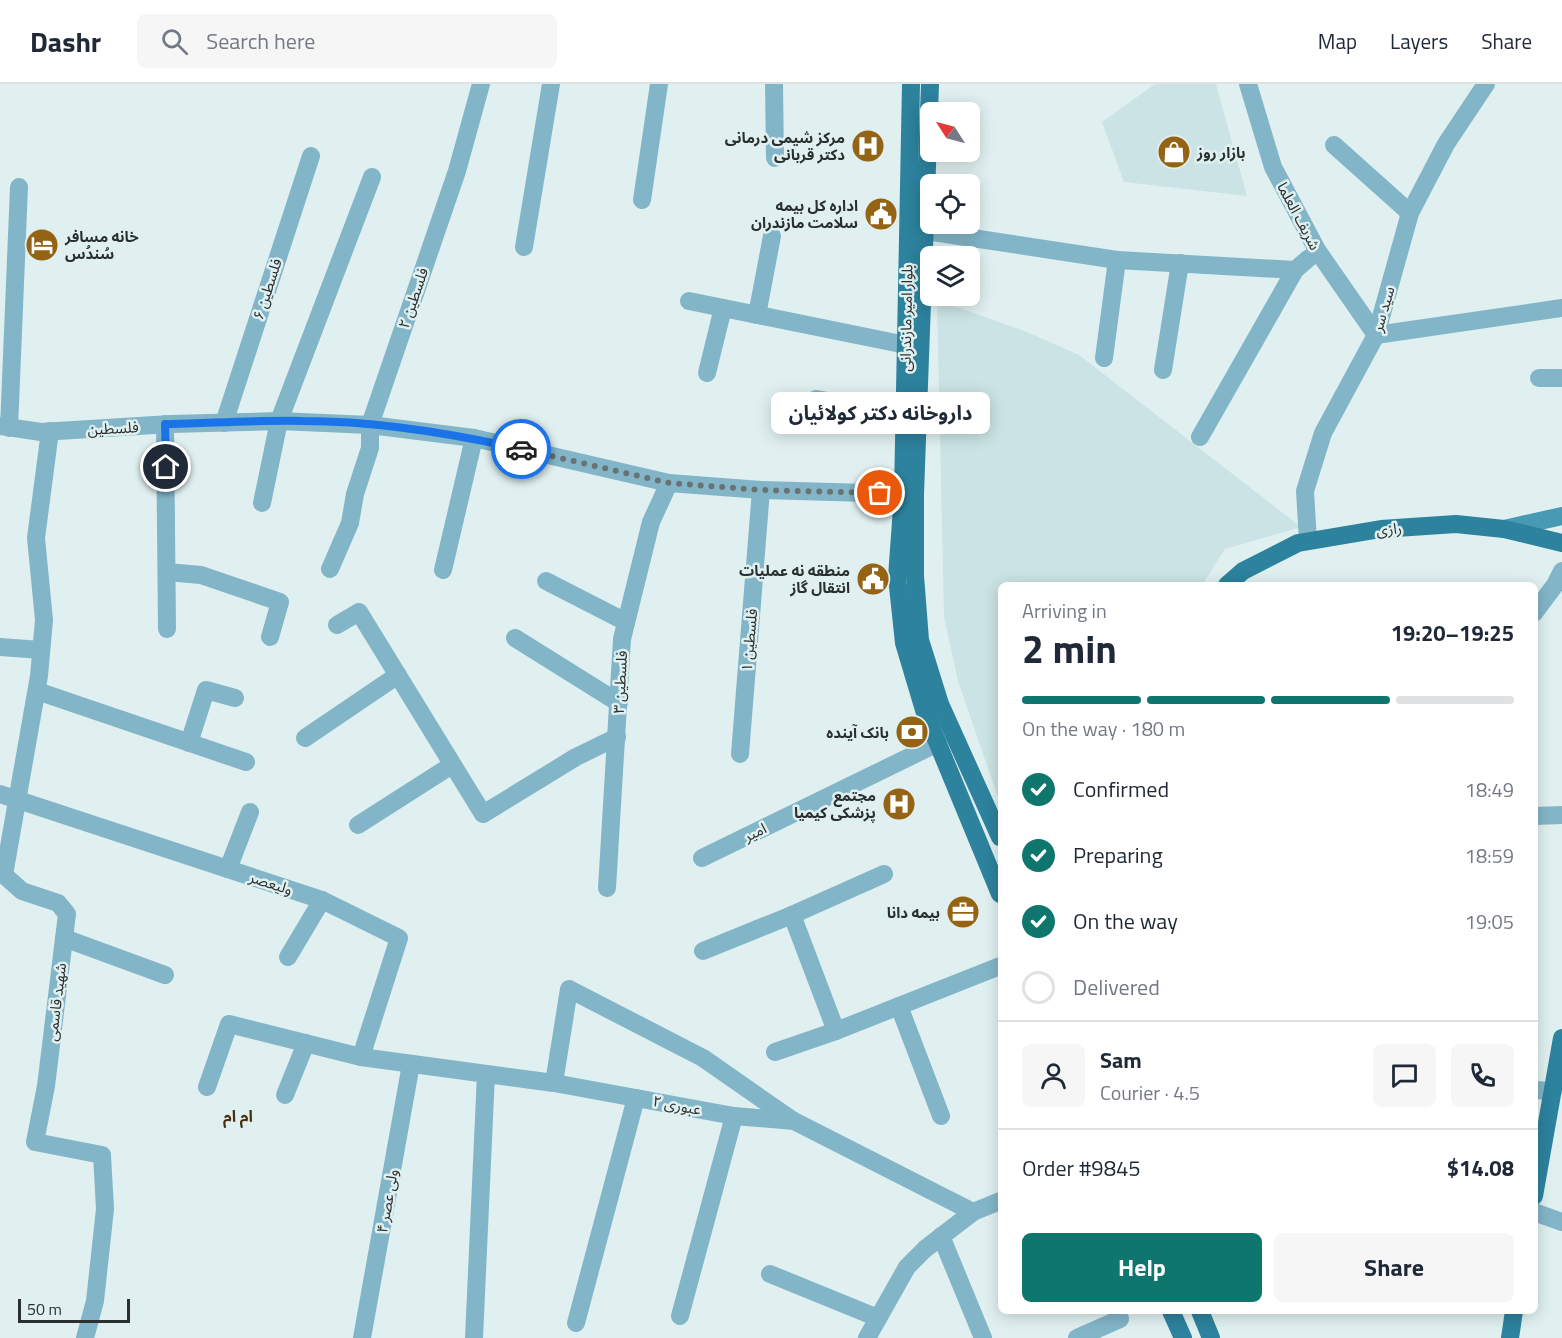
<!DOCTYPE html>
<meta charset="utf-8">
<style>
:root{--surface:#fff;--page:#f6f6f7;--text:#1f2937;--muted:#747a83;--line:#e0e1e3;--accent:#0f766e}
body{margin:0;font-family:"Titillium Web","Noto Sans Arabic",sans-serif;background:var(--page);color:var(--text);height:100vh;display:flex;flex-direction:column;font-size:22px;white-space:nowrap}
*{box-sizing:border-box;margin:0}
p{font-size:20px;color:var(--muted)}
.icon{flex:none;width:33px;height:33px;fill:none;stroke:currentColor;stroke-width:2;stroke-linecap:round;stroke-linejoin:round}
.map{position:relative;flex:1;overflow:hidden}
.drawer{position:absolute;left:998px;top:498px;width:540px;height:732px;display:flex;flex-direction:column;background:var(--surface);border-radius:9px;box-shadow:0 3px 15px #0003}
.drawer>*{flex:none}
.needle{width:39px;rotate:306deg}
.controls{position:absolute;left:920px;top:18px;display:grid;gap:12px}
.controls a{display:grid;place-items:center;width:60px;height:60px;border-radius:9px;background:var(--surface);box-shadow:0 3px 15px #0003;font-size:30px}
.scale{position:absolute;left:18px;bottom:15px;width:112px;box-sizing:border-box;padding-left:6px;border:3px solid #2a3030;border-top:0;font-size:16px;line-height:21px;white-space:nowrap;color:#2a3030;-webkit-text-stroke:4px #e0f0f0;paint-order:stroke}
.pin{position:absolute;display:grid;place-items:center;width:51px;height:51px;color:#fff;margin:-26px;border:3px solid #fff;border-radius:50%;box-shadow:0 2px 6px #0007}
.courier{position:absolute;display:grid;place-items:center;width:60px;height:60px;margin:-30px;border:4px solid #1a73e8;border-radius:50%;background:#fff;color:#222;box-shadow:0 2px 8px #0007}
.bubble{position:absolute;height:42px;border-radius:9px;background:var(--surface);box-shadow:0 3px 15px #0003;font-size:20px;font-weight:700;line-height:42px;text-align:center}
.headline em{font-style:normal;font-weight:700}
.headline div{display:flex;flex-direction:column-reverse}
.headline{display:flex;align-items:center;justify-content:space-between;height:102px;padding:0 24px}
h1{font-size:39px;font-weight:700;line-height:45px}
.bar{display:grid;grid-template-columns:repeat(4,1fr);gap:9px 6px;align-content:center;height:72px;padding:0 24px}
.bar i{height:8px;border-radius:4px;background:var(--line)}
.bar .selected{background:var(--accent)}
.bar p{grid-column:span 4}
.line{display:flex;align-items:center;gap:15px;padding:0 24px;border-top:2px solid var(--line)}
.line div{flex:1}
.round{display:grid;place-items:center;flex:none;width:63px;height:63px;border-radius:9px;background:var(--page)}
ol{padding:0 24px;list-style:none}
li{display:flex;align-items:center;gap:18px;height:66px}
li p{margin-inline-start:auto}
li .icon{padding:6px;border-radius:50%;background:var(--accent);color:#fff;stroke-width:4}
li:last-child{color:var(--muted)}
li i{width:33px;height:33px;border:3px solid var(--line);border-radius:50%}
.cta{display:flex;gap:12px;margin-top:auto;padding:12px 24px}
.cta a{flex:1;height:69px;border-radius:9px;background:var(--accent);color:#fff;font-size:24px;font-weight:700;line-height:69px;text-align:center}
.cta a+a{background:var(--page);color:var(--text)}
header{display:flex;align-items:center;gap:36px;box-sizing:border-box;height:84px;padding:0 30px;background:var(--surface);border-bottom:2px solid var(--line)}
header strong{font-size:28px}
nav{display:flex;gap:33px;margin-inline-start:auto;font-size:21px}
.search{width:420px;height:54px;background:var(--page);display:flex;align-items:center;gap:15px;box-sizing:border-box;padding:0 21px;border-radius:9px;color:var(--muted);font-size:22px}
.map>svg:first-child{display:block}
.built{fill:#cbe3e4}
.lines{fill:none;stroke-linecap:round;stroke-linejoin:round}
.street{stroke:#83b5c8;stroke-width:18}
.secondary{stroke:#4799b4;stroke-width:18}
.primary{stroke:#2d829d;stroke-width:18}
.done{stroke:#6a7373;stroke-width:6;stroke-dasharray:0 10.8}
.route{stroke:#1a73e8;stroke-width:8}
.labels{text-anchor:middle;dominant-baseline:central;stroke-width:5;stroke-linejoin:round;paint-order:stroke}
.poi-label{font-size:15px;font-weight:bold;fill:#2a3030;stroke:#e0f0f0;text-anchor:end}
.street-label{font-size:15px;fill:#2a3030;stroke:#e0f0f0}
.neighbourhood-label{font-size:16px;font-weight:bold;fill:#49310e;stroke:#e0f0f0}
</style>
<header>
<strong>Dashr</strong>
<div class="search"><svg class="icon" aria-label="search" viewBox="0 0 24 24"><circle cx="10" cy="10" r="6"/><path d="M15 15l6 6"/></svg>Search here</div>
<nav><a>Map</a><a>Layers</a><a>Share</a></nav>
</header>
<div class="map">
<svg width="1562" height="1254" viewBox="0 0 1562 1254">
<rect width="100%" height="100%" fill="#e0f0f0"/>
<!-- built -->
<g class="built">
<polygon points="1155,0 1216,0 1247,112 1124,98 1102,38"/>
<polygon points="937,216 1027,248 1079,271 1301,443 1225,465 1202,501 1000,501 1000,719 958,597 944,533"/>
</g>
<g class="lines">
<!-- street -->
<g class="street">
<polyline points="774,0 775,74"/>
<polyline points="1248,0 1273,83 1317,166 1376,251"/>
<polyline points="1334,61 1410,129"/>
<polyline points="642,116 659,0"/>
<polyline points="926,147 1117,176 1295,186 1309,174"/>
<polyline points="524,163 551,0"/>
<polyline points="689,217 906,261"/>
<polyline points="757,231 772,152"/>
<polyline points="1376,251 1562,224"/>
<polyline points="1104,274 1117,176"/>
<polyline points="1163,286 1180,179"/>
<polyline points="707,289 723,224"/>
<polyline points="1539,294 1562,294"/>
<polyline points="816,315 905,330"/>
<polyline points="224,339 311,72"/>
<polyline points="165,340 167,545"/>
<polyline points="0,342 41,348 171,340 279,337 370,341 474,354 669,399 761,406 903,410"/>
<polyline points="9,344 19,103"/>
<polyline points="1200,353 1295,186"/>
<polyline points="262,419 279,337 372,93"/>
<polyline points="1308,457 1305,407 1323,349 1376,251 1410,129 1446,60 1486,0"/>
<polyline points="330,485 350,439 355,410 370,364 370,341 457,87 481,0"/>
<polyline points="443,486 474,354"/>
<polyline points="167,488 201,491 280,518 270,553"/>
<polyline points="546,497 626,538"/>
<polyline points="1534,529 1555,501 1562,487"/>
<polyline points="337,541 359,528 483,730 576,673 617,653"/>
<polyline points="515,554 619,619"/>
<polyline points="0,563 41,566"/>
<polyline points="37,607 246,678"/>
<polyline points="305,654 398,591"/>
<polyline points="189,659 206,606 235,614"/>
<polyline points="740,670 761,406"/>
<polyline points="0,710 322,816 399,854 361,973"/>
<polyline points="1534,732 1562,731"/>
<polyline points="358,741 452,681"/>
<polyline points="702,774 938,659"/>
<polyline points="228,785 250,728"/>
<polyline points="4,791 22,807 58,819 67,830 46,1002 35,1058 102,1071 105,1125 95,1217 85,1254"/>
<polyline points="4,791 39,592 44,536 36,454 50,347"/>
<polyline points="607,804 622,555 651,438 669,399"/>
<polyline points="792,831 836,947"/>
<polyline points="64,854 165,891"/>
<polyline points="703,867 792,831 884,790"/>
<polyline points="288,873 322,816"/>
<polyline points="899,922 941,1032"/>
<polyline points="775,968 836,947 1000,882"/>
<polyline points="554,999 569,905 703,974 792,1036"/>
<polyline points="207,1003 229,940 361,973 554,999 734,1032 794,1037 973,1128"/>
<polyline points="1534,1006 1553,1007"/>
<polyline points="285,1011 306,959"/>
<polyline points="1534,1128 1562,1138"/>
<polyline points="941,1152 983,1254"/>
<polyline points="770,1190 878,1234"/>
<polyline points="680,1232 734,1032"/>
<polyline points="576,1239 636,1014"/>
<polyline points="362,1254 411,980"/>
<polyline points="474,1254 486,990"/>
<polyline points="867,1254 907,1183 925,1165 973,1128 1000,1117"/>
<polyline points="1077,1254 1120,1235"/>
</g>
<!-- secondary -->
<polyline class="secondary" points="1504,445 1562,432"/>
<!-- primary -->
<g class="primary">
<polyline points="911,0 903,410 897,493 904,559 924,626 1000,810"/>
<polyline points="930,0 915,410 915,492 920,556 940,620 1000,753"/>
<polyline points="1227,501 1243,487 1298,459 1381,445 1456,440 1504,445 1562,459"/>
<polyline points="1534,1112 1562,954"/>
<polyline points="1171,1227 1183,1254"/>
<polyline points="1200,1227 1211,1254"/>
<polyline points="1510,1254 1514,1227"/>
</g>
</g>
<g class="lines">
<!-- done -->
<polyline class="done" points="521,365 669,399 761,406 880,409"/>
<!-- route -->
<path class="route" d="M166 383 165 340H171C215 339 259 336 303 337 376 337 450 349 521 365"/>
</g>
<!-- icons -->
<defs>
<symbol id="hospital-disc" viewBox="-11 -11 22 22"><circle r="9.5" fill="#946314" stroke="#e0f0f0"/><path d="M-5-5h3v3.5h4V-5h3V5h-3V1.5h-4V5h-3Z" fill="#fff"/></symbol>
<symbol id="shop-disc" viewBox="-11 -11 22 22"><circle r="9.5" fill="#946314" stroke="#e0f0f0"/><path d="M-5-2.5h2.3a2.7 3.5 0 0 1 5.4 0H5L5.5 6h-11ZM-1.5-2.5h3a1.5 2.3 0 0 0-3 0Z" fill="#fff"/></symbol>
<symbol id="civic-disc" viewBox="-11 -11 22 22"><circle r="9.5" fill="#946314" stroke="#e0f0f0"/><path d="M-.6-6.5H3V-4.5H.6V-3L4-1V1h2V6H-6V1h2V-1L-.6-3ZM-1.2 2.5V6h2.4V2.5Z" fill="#fff"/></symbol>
<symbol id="hotel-disc" viewBox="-11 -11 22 22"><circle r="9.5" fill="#946314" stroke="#e0f0f0"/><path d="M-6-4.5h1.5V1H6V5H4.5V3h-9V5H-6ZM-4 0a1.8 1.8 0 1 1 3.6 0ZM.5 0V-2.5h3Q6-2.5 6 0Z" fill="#fff"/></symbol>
<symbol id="bank-disc" viewBox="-11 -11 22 22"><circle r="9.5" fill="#946314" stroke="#e0f0f0"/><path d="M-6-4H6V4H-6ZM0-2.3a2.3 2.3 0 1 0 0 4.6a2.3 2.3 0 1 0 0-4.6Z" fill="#fff"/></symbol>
<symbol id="office-disc" viewBox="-11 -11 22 22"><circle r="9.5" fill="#946314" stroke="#e0f0f0"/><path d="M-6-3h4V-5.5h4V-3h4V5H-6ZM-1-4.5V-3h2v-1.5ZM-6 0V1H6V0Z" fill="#fff"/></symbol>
</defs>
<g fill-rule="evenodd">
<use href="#hospital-disc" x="849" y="43" width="38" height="38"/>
<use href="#shop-disc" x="1155" y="49" width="38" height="38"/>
<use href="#civic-disc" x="862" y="111" width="38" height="38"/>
<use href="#hotel-disc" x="23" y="142" width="38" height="38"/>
<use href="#civic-disc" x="854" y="476" width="38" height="38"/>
<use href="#bank-disc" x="893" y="629" width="38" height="38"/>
<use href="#hospital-disc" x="880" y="701" width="38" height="38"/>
<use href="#office-disc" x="944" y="809" width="38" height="38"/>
</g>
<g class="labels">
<!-- poi labels -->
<g class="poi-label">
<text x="845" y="53">مرکز شیمی درمانی<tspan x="845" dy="17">دکتر قربانی</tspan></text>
<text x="1197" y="68" text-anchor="start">بازار روز</text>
<text x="858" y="121">اداره کل بیمه<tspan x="858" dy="17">سلامت مازندران</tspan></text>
<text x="65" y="152" text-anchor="start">خانه مسافر<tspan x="65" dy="17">سُندُس</tspan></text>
<text x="850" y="486">منطقه نه عملیات<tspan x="850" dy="17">انتقال گاز</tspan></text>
<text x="889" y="648">بانک آینده</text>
<text x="876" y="711">مجتمع<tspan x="876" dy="17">پزشکی کیمیا</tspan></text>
<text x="940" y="828">بیمه دانا</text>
</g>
<!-- street labels -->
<g class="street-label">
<text transform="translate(1299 132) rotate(62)">شریف العلما</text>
<text transform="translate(267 205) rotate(-72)">فلسطین ۶</text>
<text transform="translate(413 214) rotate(-71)">فلسطین ۲</text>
<text transform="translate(1383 225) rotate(-74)">سید سر</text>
<text transform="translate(906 234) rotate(-89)">بلوار امیر مازندرانی</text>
<text transform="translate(113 344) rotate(-3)">فلسطین</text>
<text transform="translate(1389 445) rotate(-6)">رازی</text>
<text transform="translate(749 556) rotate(-85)">فلسطین ۱</text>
<text transform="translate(620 598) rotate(-87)">فلسطین ۳</text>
<text transform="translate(755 748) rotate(-26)">امیر</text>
<text transform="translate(271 799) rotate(18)">ولیعصر</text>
<text transform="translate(56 918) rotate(-83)">شهید قاسمی</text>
<text transform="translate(677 1021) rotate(11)">عبوری ۲</text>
<text transform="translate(387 1117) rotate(-80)">ولی عصر ۴</text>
</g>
<!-- neighbourhood labels -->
<g class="neighbourhood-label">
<text x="238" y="1032">ام ام</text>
</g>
</g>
</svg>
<div class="controls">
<a><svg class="needle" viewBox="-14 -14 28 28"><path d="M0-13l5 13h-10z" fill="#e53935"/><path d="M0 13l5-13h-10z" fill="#747a83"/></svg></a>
<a><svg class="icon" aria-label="locate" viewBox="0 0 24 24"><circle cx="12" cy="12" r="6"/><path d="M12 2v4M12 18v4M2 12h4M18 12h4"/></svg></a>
<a><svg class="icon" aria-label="layers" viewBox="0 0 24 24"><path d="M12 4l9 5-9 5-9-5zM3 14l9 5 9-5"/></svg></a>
</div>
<div class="scale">50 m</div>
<div class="pin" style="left:880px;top:409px;background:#ea580c"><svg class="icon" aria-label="bag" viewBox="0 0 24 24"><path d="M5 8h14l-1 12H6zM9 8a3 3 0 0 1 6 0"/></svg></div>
<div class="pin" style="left:166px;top:383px;background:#1f2937"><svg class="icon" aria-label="home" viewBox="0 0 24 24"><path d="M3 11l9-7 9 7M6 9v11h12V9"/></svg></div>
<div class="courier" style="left:521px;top:365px"><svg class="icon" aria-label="car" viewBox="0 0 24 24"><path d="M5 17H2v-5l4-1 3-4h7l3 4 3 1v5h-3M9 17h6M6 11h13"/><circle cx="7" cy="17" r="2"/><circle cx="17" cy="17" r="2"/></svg></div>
<div class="bubble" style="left:771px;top:308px;width:219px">داروخانه دکتر کولائیان</div>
<section class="drawer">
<div class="headline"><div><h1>2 min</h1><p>Arriving in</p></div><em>19:20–19:25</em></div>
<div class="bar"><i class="selected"></i><i class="selected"></i><i class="selected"></i><i></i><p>On the way · 180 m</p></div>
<ol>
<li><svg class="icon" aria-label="check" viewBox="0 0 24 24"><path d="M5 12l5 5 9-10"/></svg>Confirmed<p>18:49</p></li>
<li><svg class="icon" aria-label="check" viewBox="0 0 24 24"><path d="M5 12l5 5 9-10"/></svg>Preparing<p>18:59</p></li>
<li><svg class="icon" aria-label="check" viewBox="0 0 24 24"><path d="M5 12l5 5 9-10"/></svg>On the way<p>19:05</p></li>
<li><i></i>Delivered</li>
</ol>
<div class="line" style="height:108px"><a class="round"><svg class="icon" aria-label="person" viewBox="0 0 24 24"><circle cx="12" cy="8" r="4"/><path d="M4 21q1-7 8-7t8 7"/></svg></a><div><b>Sam</b><p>Courier · 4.5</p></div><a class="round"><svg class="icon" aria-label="chat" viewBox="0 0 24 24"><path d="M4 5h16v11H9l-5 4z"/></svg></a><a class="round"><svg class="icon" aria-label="phone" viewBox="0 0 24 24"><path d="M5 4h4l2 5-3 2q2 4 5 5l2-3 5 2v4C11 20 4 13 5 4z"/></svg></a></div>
<div class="line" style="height:78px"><div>Order #9845</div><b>$14.08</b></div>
<div class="cta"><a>Help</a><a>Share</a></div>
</section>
</div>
